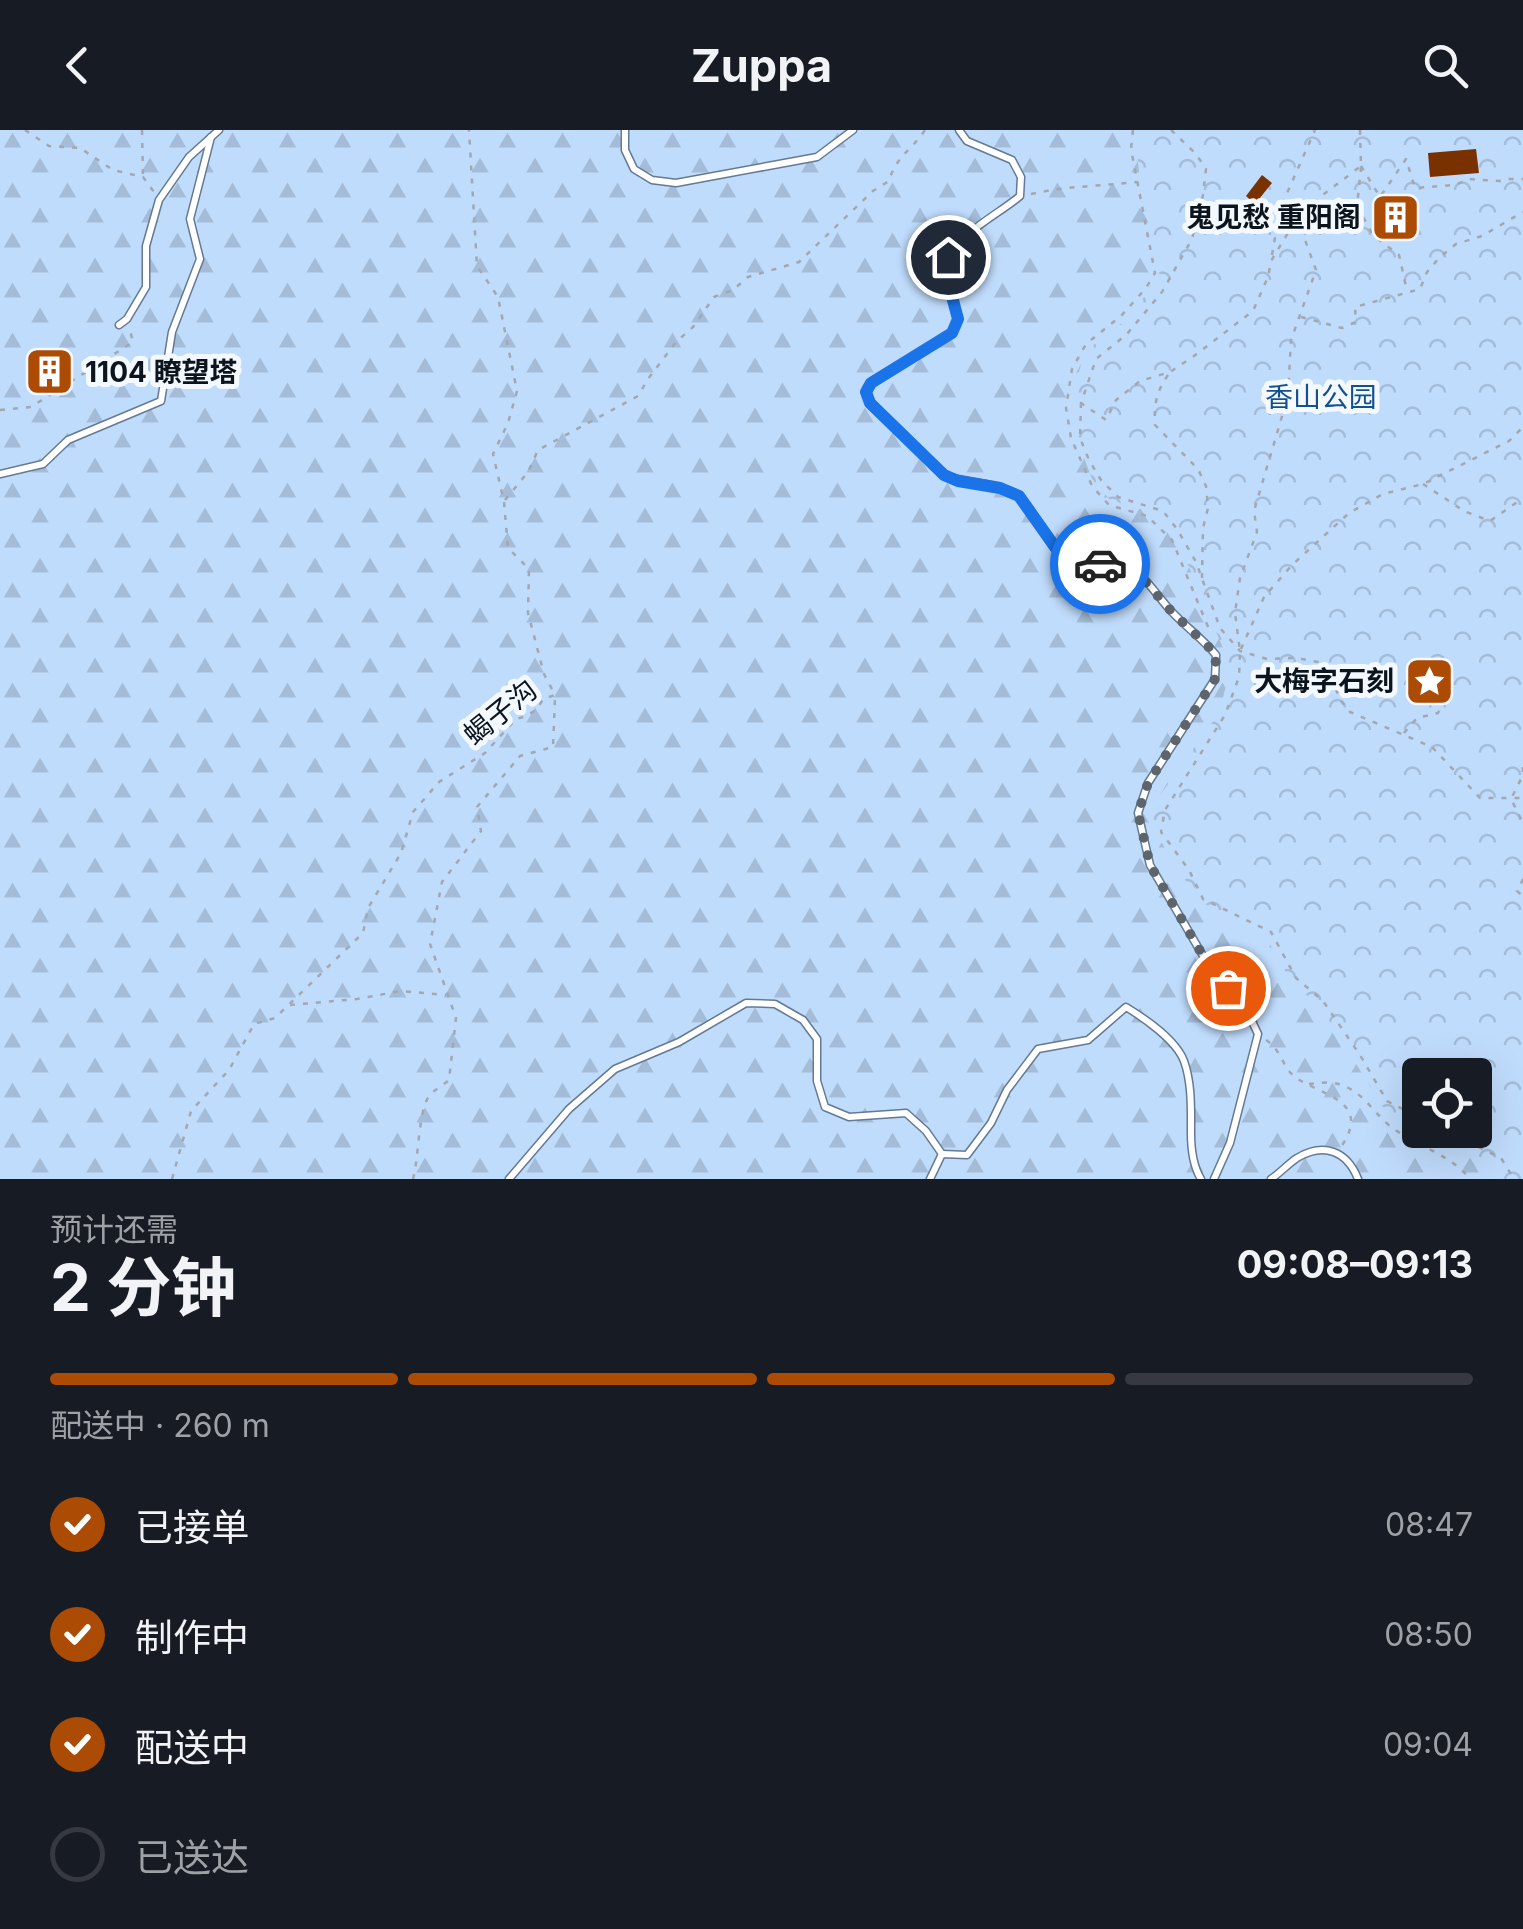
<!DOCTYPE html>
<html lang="zh">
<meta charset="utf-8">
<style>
:root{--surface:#171b24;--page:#242831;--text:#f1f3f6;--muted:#9ea1a6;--line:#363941;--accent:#ab4b04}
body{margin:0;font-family:Inter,"Noto Sans SC",sans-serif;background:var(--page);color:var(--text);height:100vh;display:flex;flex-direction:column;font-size:38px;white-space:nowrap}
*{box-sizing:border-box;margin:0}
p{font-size:32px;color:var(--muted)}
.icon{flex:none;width:55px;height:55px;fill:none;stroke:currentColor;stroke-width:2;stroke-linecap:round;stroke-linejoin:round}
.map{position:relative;height:1049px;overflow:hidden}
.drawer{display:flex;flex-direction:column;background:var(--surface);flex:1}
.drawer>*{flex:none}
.controls{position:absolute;left:1402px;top:928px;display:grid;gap:20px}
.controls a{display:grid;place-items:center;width:90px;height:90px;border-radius:10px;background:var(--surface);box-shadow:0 10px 40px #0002;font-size:50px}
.pin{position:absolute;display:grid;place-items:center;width:85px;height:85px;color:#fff;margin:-42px;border:5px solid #fff;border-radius:50%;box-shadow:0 2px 10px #0007}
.courier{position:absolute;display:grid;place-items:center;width:100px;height:100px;margin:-50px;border:8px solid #1a73e8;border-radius:50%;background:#fff;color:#222;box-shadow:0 2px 12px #0007}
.headline em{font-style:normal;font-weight:700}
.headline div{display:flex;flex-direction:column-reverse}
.headline{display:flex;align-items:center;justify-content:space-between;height:170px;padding:0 50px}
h1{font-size:65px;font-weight:700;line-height:75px}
.bar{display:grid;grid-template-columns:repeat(4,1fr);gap:15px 10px;align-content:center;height:120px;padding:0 50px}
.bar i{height:12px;border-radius:8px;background:var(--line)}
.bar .on{background:var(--accent)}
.bar p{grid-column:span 4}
ol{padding:0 50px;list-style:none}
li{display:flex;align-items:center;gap:30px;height:110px}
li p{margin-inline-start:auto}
li .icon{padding:10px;border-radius:50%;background:var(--accent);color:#fff;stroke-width:4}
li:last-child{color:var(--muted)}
li i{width:55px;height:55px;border:5px solid var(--line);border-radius:50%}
header{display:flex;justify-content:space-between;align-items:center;height:130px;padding:0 50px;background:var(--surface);font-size:45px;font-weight:700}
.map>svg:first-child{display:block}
.forest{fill:url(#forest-firs);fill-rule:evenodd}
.park{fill:url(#park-crowns)}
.building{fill:#793100}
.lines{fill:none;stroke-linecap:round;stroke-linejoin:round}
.service-casing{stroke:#647992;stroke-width:9}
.path{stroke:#a2a8af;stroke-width:2.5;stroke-dasharray:5 8;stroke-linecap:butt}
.service{stroke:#fff;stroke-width:6}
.done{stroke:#5d646c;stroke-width:10;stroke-dasharray:0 18}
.route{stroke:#1a73e8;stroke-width:12}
.labels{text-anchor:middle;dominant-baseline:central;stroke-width:10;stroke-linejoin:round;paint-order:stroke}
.poi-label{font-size:28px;font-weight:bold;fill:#0c141d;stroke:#f4f9ff;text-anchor:end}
.park-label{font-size:28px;fill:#13518d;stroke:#f4f9ff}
.street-label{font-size:28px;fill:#0c141d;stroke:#f4f9ff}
</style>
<header><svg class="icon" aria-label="back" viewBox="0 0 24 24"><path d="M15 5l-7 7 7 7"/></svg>Zuppa<svg class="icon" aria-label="search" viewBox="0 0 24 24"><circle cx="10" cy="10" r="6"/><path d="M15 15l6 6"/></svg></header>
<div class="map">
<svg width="1523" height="1049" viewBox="0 0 1523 1049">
<defs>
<pattern id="forest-firs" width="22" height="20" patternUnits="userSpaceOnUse" patternTransform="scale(2.5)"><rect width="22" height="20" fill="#c0dcfc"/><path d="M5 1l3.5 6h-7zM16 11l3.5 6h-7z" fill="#a4bcd8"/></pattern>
<pattern id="park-crowns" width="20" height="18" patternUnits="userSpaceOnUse" patternTransform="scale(2.5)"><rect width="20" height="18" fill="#c0dcfc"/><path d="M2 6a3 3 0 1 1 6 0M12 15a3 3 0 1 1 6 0" fill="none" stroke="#a4bcd8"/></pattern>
</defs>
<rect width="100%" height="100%" fill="#f4f9ff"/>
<!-- forest -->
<path class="forest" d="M0 0H1523V1049H0ZM1420 945H1475V1000H1420Z"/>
<!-- park -->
<path class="park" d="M1138 0H1523V1049H1505L1496 1035 1426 1000H1475V945H1420V997L1383 977 1320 876 1292 853 1267 809 1198 770 1155 702 1153 675 1219 583 1227 552 1223 518 1176 406 1147 381 1110 370 1092 349 1072 296 1073 261 1085 222 1128 188 1160 146C1152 103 1133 41 1138 0Z"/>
<!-- building -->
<g class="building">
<polygon points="1476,19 1479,43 1430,47 1428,23"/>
<polygon points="1262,45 1272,53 1255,74 1246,66"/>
<polygon points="1390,67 1414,75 1401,108 1378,99"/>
<polygon points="55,228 65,245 46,256 35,240"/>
</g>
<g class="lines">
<defs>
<g id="service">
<polyline points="625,0 625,20 634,39 652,50 676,53 817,27 853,0"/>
<path d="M959 0 967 11 1012 30 1021 47 1020 66C997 86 944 110 946 143 947 158 954 175 958 189L952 203 871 253 866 262 870 273 944 345C967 354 998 351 1018 366 1036 379 1049 422 1070 432 1087 439 1107 428 1124 433 1141 439 1159 469 1172 482 1186 497 1203 509 1216 525L1215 549 1148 653 1138 683 1150 735 1206 831 1249 885 1258 904 1230 1013 1214 1049"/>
<polyline points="119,195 127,189 146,157 146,116 159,70 189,27 219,0"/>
<polyline points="0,344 43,334 68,310 161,271 172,202 200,129 190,89 211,7"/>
<polyline points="509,1049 569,979 615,939 679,912 746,873 775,874 803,890 817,909 817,951 825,977 849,987 906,983 926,1001 942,1024"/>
<path d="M930 1049 942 1024 967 1025 991 993 1007 960 1038 919 1088 910 1126 877C1144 888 1176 910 1184 931 1192 953 1191 980 1191 1003 1191 1018 1193 1036 1201 1049"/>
<path d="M1271 1049C1280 1043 1288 1034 1297 1028 1324 1012 1347 1021 1358 1049"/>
</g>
</defs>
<!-- service casing -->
<use href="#service" class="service-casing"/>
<!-- path -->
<g class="path">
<polyline points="25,0 49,16 80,18 113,40 143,47 154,62"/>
<polyline points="142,0 143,46"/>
<polyline points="1133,0 1131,19 1155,143 1146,158 1121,186 1086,214 1072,239 1066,278 1071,308 1092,356 1109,375 1147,386 1172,410 1211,504"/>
<polyline points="1171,0 1196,24 1206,39 1203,65 1192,109 1162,162 1127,204 1096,229 1081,273 1106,290 1116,270 1140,251 1170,242 1194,226 1253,181 1268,147 1271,131 1297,88"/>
<polyline points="1360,0 1361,36 1324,64 1297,88 1316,140 1291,210 1288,266 1254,381 1257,402 1240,448 1235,483 1240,521 1239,547 1225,585 1165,680 1161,702 1189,740 1203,769 1271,802 1296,848 1323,871 1360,925 1387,971 1420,988"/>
<polyline points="1361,36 1380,67 1406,29 1415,58 1455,55 1469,49 1500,51 1508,49 1523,49"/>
<polyline points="1361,37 1357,76 1373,105 1399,125 1407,161"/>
<path d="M1031 64C1066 56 1102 56 1137 52"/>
<polyline points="1272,125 1280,79 1315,0"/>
<polyline points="1301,187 1342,198 1356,192 1355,177 1420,159 1427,142 1439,128 1456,114 1482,106 1523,82"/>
<path d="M1168 245C1156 262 1154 275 1155 295L1198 339 1206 356 1208 378 1203 398 1202 448"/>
<polyline points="1081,273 1080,308 1089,330 1101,350 1118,367 1163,381 1177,399 1196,432 1220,498 1240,521 1267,529 1296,528 1324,533 1341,571 1350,582 1432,617 1480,668 1523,668"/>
<polyline points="0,280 31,277 133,212 130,200"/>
<polyline points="1423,354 1464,381 1490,391 1523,368"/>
<path d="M505 370 528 342 538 320 638 266 648 249 676 212 693 197 714 167 733 160 748 147 799 132 873 61 889 51C896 26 912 20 925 0"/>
<polyline points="1241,519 1264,467 1292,435 1349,383 1383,364 1423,354 1509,311 1523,297"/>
<polyline points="1404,603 1417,588 1438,583 1446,568 1437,554"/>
<polyline points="1523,637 1522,647 1511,669 1523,693"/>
<polyline points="1523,749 1517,761 1523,766"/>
<polyline points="290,875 357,869 401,861 446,865"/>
<path d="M1266 910C1281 919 1282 937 1295 947 1321 966 1373 970 1341 1017"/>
<path d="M1309 954C1319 953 1331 951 1341 955 1363 962 1373 982 1390 996 1416 1016 1450 1024 1470 1049"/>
<polyline points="1443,1000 1501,1028 1514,1049"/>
<polyline points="172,1049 191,981 229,940 254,894 275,888 363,803 368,778 401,723 413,682 439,652 485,623 516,589 527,586 537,579 543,569 555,565 544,544 528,483 529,439 508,418 504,372 493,324 508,293 517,261 498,167 477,136 469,0"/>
<path d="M413 1049C419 1028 418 982 429 966 433 961 443 955 449 950L456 888 430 814 442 752 481 701 477 677 520 626 553 617 555 568"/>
</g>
<!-- service -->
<use href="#service" class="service"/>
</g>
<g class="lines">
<!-- done -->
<polyline class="done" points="1100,434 1122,432 1134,439 1172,482 1216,524 1215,549 1148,653 1138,683 1150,735 1206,831 1228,858"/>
<!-- route -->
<polyline class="route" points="948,127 946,144 958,189 952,203 871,253 866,262 870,273 944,345 958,351 1000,358 1019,366 1055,417 1070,432 1100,434"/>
</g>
<!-- icons -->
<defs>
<symbol id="building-square" viewBox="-11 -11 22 22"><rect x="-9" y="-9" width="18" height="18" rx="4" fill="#ab4b04" stroke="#f4f9ff"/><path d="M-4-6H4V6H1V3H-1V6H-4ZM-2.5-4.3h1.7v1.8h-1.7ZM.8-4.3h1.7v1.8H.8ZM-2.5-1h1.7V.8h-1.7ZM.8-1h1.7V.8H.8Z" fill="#fff"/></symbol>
<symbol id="sight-square" viewBox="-11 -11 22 22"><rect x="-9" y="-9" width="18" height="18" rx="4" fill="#ab4b04" stroke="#f4f9ff"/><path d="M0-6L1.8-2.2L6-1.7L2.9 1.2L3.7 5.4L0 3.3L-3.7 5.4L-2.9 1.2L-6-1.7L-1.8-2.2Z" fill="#fff"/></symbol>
</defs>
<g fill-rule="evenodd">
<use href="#building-square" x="1368" y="60" width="55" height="55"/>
<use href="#building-square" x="22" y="214" width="55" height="55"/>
<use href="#sight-square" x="1402" y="524" width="55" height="55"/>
</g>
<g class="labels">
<!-- poi labels -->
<g class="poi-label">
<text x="1361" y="87">鬼见愁 重阳阁</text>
<text x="85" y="242" text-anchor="start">1104 瞭望塔</text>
<text x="1394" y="551">大梅字石刻</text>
</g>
<!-- park labels -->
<g class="park-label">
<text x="1321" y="267">香山公园</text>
</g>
<!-- street labels -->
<g class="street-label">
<text transform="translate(500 582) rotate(-39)">蝎子沟</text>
</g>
</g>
</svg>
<div class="controls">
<a><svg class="icon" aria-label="locate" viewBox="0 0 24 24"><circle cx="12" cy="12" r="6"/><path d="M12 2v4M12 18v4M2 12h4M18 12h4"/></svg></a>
</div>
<div class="pin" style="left:1228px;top:858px;background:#ea580c"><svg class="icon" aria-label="bag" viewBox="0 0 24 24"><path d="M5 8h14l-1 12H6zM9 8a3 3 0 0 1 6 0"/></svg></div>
<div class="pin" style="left:948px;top:127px;background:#1f2937"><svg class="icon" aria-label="home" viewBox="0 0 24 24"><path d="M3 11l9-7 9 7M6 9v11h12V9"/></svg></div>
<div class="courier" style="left:1100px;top:434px"><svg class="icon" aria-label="car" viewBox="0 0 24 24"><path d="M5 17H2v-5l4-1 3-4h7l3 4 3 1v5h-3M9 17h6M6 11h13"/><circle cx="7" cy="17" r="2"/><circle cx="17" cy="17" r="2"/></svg></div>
</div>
<section class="drawer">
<div class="headline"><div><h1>2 分钟</h1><p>预计还需</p></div><em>09:08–09:13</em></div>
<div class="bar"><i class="on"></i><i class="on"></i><i class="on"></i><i></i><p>配送中 · 260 m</p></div>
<ol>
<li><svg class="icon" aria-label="check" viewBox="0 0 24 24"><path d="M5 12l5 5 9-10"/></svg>已接单<p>08:47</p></li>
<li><svg class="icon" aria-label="check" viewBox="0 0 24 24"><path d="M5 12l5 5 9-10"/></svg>制作中<p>08:50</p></li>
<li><svg class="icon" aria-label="check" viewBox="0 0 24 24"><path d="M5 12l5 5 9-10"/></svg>配送中<p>09:04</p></li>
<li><i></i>已送达</li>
</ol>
</section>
